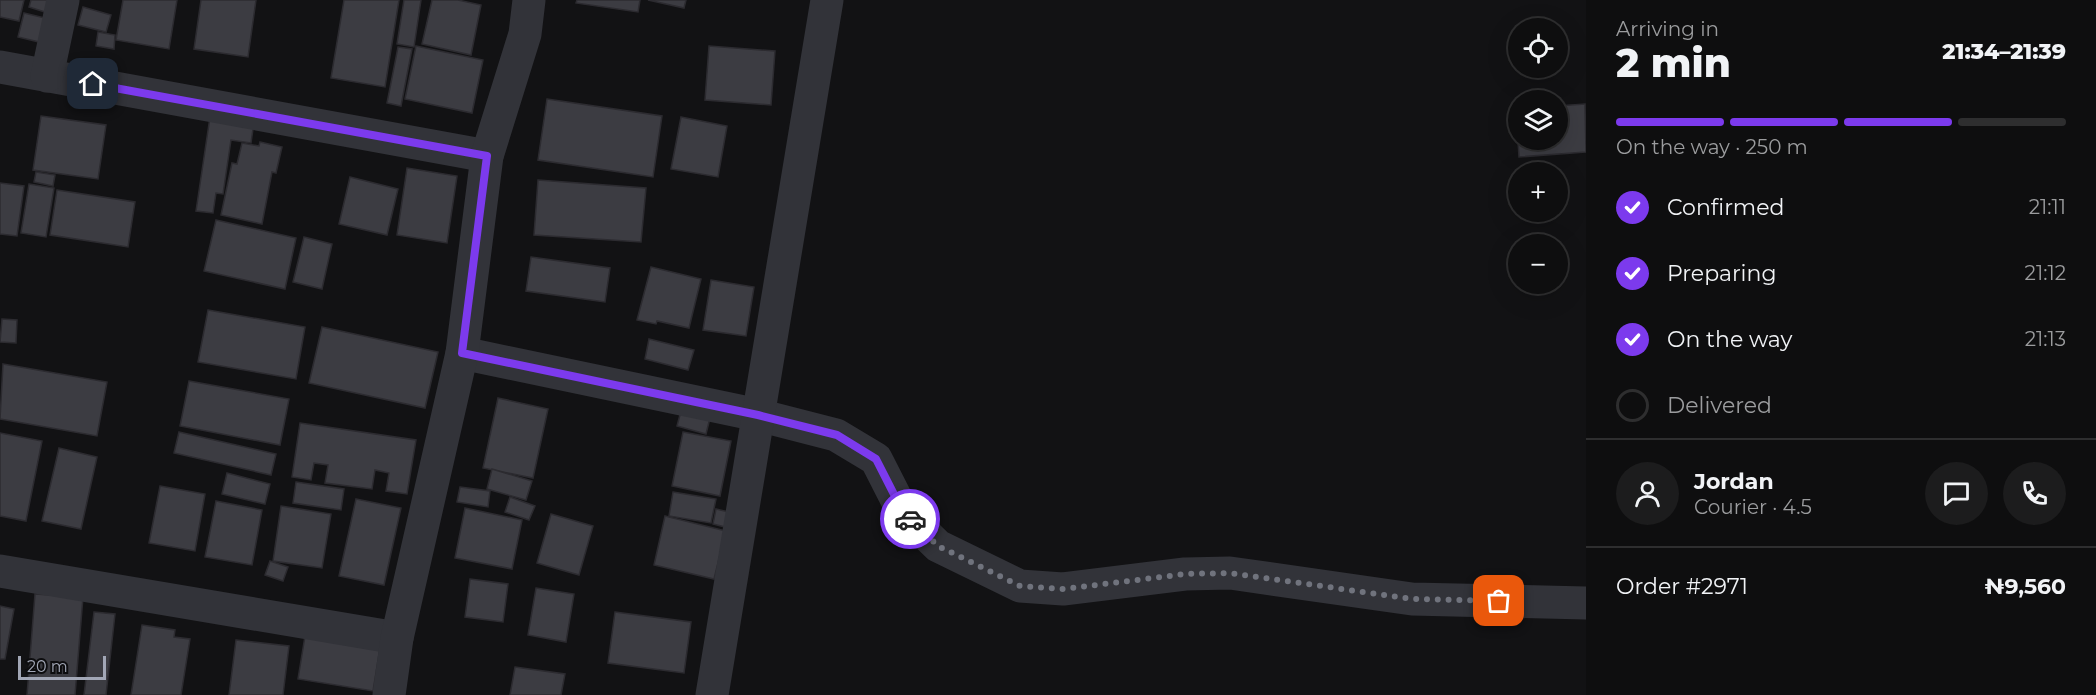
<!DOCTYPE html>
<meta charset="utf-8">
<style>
:root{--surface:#0e0e0f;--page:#1c1c1d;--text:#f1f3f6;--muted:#9b9c9e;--line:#2e2e2f;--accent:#7c3aed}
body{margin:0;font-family:Montserrat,sans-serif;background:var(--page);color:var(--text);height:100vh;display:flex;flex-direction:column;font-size:22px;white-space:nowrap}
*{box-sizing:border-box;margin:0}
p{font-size:20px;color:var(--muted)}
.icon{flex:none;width:33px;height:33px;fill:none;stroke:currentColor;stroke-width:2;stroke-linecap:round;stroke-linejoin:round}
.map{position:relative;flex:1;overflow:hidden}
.panel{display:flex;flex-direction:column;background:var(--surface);width:510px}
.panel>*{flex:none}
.fabs{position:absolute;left:1508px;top:18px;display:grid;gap:12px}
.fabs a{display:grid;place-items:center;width:60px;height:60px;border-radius:50%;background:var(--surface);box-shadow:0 6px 24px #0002,0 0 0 2px var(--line);font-size:30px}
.scale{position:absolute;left:18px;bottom:15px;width:88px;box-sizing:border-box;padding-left:6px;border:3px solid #a2a7b6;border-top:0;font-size:16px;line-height:21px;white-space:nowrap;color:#a2a7b6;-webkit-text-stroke:4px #0d0d0f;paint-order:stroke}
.pin{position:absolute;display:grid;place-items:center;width:51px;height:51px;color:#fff;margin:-26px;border-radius:12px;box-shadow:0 3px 9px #0006}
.courier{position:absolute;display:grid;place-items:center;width:60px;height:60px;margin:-30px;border:4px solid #7c3aed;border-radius:50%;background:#fff;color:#222;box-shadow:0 2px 8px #0007}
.overview em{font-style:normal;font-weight:800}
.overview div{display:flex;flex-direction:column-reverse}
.overview{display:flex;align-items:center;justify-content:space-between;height:102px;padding:0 30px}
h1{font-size:39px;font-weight:800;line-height:45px}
.bar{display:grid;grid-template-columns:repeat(4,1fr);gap:9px 6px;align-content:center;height:72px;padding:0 30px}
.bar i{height:8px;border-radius:4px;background:var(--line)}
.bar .on{background:var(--accent)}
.bar p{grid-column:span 4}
.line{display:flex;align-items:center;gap:15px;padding:0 30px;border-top:2px solid var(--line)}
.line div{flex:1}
.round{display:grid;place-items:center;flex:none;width:63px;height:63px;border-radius:32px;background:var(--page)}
ol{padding:0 30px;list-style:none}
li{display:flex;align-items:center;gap:18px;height:66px}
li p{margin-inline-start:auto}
li .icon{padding:6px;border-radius:50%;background:var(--accent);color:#fff;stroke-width:4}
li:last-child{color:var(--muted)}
li i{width:33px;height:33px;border:3px solid var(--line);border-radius:50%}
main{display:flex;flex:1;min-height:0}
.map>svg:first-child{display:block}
.building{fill:#3c3c42;stroke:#2c2b30;stroke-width:1.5}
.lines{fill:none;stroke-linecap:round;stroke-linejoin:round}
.minor{stroke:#323339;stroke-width:33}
.done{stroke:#70737d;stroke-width:6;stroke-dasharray:0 10.8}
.route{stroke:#7c3aed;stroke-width:8}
</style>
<main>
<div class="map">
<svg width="1586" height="695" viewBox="0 0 1586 695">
<rect width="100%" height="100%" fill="#121214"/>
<!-- building -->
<g class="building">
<polygon points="0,0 24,0 19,21 0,17"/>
<polygon points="31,0 51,0 48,13 29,7"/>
<polygon points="123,0 177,0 169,49 116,40"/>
<polygon points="201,0 256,0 248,57 194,49"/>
<polygon points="344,0 399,0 385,87 331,78"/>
<polygon points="404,0 421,0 414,47 397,44"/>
<polygon points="432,0 458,0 481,5 471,55 422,44"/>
<polygon points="577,0 640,0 638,12 576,3"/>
<polygon points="648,0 686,0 684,8"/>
<polygon points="83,7 111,15 106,32 78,25"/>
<polygon points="24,13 45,18 39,42 18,37"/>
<polygon points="98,32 115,35 114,49 96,46"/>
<polygon points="416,46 483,60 472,113 405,99"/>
<polygon points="709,46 775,51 771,105 705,100"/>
<polygon points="398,47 412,49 401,106 387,103"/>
<polygon points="547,99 662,116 653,177 538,160"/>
<polygon points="1585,104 1586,152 1519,157 1516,109 1518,109 1518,140 1557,140 1557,106"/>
<polygon points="41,116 106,125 98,179 33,170"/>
<polygon points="210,117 254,122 251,143 231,140 223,194 216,193 213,213 196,211"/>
<polygon points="681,117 727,126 718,177 671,169"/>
<polygon points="260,142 282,147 276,173 272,172 262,224 221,215 232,163 237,164 242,143 259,146"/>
<polygon points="407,168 457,176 447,243 397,235"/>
<polygon points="36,172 55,175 53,186 34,182"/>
<polygon points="350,177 398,189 387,235 339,224"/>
<polygon points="538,180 646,188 641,242 534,235"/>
<polygon points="0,183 24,186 17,236 0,234"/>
<polygon points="29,184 54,188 46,237 21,233"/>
<polygon points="57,190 135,202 128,247 50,235"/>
<polygon points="216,220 296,238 285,289 204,271"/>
<polygon points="304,237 332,244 322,289 293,282"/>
<polygon points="531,257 610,268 605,302 526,291"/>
<polygon points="651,267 701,279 689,328 657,321 656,324 637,320"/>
<polygon points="711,280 754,287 746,336 703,330"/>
<polygon points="208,310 305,327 296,379 198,362"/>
<polygon points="2,319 17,320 16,343 0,342"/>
<polygon points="322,327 438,352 425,408 309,383"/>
<polygon points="649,339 694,350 688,370 645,359"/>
<polygon points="3,364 107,382 97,436 0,419"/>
<polygon points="189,381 289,399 280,445 180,426"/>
<polygon points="498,398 548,409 533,478 483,468"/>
<polygon points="681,411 710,418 706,434 677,426"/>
<polygon points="300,423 416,440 407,494 386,491 389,473 375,470 372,489 325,483 328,465 314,463 311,480 292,477"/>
<polygon points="179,432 276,454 271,475 174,453"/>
<polygon points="683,432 731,441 720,496 672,486"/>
<polygon points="0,433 42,441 26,521 0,516"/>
<polygon points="59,448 97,457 81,529 42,521"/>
<polygon points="492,469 532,481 526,500 487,489"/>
<polygon points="227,473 270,484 265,504 222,494"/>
<polygon points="296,482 344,489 341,510 293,503"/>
<polygon points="160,486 205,494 195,551 149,543"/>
<polygon points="460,487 490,491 488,507 457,502"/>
<polygon points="673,492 716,499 711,523 669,516"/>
<polygon points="510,497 535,506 529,520 505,512"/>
<polygon points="356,499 401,508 384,585 339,576"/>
<polygon points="216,501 262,510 252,565 205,557"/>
<polygon points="281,506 331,514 322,568 273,561"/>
<polygon points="465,508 522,520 512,569 455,558"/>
<polygon points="716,509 729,512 725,527 713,524"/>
<polygon points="551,514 593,526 579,575 537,563"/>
<polygon points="665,516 726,531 714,579 654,565"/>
<polygon points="270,561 288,567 283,581 265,575"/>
<polygon points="470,579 508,584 503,622 465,617"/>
<polygon points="536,588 574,594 566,642 528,635"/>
<polygon points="35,594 83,597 75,695 27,695"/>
<polygon points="0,606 14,609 5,659 0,659"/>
<polygon points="94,612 115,614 106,695 84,695"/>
<polygon points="615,612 691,622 684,673 608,663"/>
<polygon points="142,625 175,630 174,637 190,639 181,695 131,695"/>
<polygon points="305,636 380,648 373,691 298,679"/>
<polygon points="236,640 289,646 283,695 229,695"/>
<polygon points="515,667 565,674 561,695 510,695"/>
</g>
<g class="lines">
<!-- minor -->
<g class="minor">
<polyline points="0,67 487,156"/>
<polyline points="47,76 63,0"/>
<polyline points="462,353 758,415 836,435 876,459 903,512 938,546 1020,586 1063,589 1185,574 1230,573 1412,599 1586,603"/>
<polyline points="0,571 397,638"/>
<polyline points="389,695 397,638 462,353 487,156 525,34 529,0"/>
<polyline points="712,695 827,0"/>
</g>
</g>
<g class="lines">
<!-- done -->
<polyline class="done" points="910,519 938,546 1020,586 1064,589 1185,574 1230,573 1412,599 1499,601"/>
<!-- route -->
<polyline class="route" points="93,84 487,156 462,353 758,415 837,435 876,459 903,512 910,519"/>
</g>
</svg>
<div class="fabs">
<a><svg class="icon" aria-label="locate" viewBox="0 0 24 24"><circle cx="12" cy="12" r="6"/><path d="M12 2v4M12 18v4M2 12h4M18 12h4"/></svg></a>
<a><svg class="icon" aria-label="layers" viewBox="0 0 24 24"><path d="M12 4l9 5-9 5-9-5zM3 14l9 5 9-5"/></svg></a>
<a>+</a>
<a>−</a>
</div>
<div class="scale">20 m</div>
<div class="pin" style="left:1499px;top:601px;background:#ea580c"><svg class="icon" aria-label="bag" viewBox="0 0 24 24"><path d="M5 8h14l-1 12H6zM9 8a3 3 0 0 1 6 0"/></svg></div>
<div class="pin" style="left:93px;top:84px;background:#1f2937"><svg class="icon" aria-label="home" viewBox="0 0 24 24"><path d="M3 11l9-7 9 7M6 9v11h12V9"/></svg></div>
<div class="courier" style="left:910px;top:519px"><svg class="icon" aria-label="car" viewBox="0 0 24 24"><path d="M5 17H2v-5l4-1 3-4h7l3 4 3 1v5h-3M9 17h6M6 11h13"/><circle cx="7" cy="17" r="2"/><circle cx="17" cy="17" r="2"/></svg></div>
</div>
<section class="panel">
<div class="overview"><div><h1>2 min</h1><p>Arriving in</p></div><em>21:34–21:39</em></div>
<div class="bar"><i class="on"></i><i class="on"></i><i class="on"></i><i></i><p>On the way · 250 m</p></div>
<ol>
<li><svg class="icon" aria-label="check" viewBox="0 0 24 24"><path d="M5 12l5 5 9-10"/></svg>Confirmed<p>21:11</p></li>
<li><svg class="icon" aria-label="check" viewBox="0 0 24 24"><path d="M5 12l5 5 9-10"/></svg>Preparing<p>21:12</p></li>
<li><svg class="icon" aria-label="check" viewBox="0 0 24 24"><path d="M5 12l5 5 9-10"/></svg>On the way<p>21:13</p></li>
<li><i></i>Delivered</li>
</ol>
<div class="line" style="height:108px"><a class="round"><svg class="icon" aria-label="person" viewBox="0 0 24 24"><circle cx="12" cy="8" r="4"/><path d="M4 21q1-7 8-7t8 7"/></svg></a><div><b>Jordan</b><p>Courier · 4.5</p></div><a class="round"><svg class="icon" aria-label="chat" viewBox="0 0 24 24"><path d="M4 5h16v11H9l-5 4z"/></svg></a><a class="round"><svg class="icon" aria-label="phone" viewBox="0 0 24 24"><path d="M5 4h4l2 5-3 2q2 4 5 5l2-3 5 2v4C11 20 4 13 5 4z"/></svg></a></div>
<div class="line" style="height:78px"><div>Order #2971</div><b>₦9,560</b></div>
</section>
</main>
